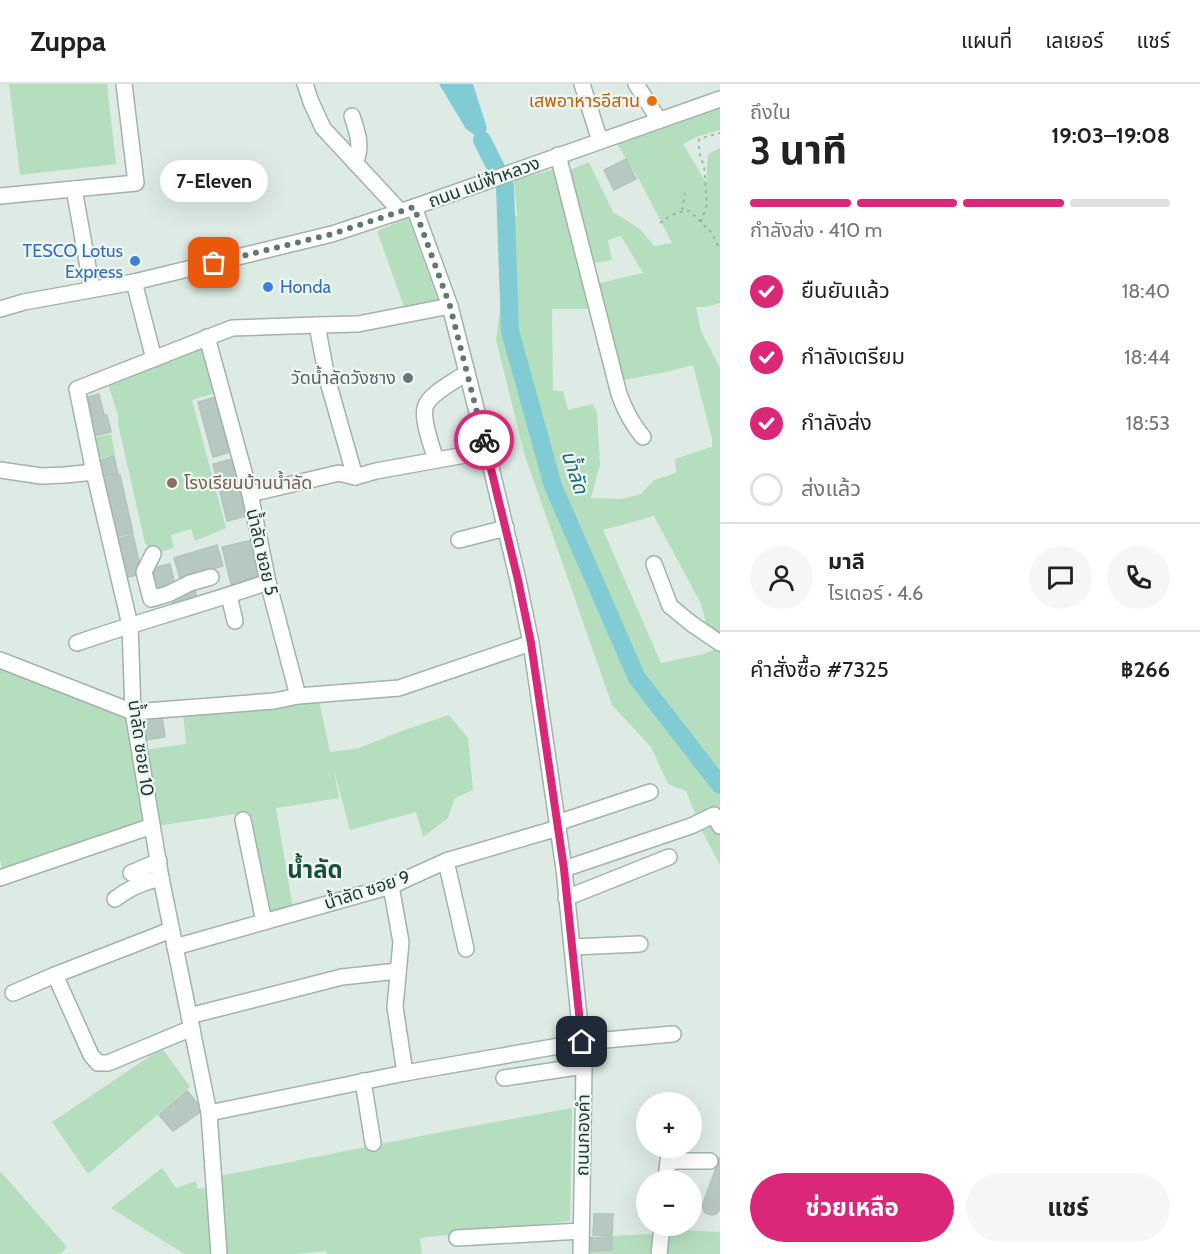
<!DOCTYPE html>
<html lang="th">
<meta charset="utf-8">
<style>
:root{--surface:#fff;--page:#f6f6f6;--text:#222;--muted:#767676;--line:#e0e0e0;--accent:#db2777}
body{margin:0;font-family:Cabin,"Noto Sans Thai",sans-serif;background:var(--page);color:var(--text);height:100vh;display:flex;flex-direction:column;font-size:22px;white-space:nowrap}
*{box-sizing:border-box;margin:0}
p{font-size:20px;color:var(--muted)}
.icon{flex:none;width:33px;height:33px;fill:none;stroke:currentColor;stroke-width:2;stroke-linecap:round;stroke-linejoin:round}
.map{position:relative;flex:1;overflow:hidden}
.side{display:flex;flex-direction:column;background:var(--surface);width:480px}
.side>*{flex:none}
.controls{position:absolute;left:636px;top:1008px;display:grid;gap:12px}
.controls a{display:grid;place-items:center;width:66px;height:66px;border-radius:50%;background:var(--surface);box-shadow:0 6px 24px #0002;font-size:30px}
.pin{position:absolute;display:grid;place-items:center;width:51px;height:51px;color:#fff;margin:-26px;border-radius:12px;box-shadow:0 3px 9px #0006}
.courier{position:absolute;display:grid;place-items:center;width:60px;height:60px;margin:-30px;border:4px solid #db2777;border-radius:50%;background:#fff;color:#222;box-shadow:0 2px 8px #0007}
.bubble{position:absolute;height:42px;border-radius:21px;background:var(--surface);box-shadow:0 6px 24px #0002;font-size:20px;font-weight:700;line-height:42px;text-align:center}
.headline em{font-style:normal;font-weight:700}
.headline div{display:flex;flex-direction:column-reverse}
.headline{display:flex;align-items:center;justify-content:space-between;height:102px;padding:0 30px}
h1{font-size:39px;font-weight:700;line-height:45px}
.bar{display:grid;grid-template-columns:repeat(4,1fr);gap:9px 6px;align-content:center;height:72px;padding:0 30px}
.bar i{height:8px;border-radius:4px;background:var(--line)}
.bar .current{background:var(--accent)}
.bar p{grid-column:span 4}
.line{display:flex;align-items:center;gap:15px;padding:0 30px;border-top:2px solid var(--line)}
.line div{flex:1}
.round{display:grid;place-items:center;flex:none;width:63px;height:63px;border-radius:32px;background:var(--page)}
ol{padding:0 30px;list-style:none}
li{display:flex;align-items:center;gap:18px;height:66px}
li p{margin-inline-start:auto}
li .icon{padding:6px;border-radius:50%;background:var(--accent);color:#fff;stroke-width:4}
li:last-child{color:var(--muted)}
li i{width:33px;height:33px;border:3px solid var(--line);border-radius:50%}
.primary-button{display:flex;gap:12px;margin-top:auto;padding:12px 30px}
.primary-button a{flex:1;height:69px;border-radius:36px;background:var(--accent);color:#fff;font-size:24px;font-weight:700;line-height:69px;text-align:center}
.primary-button a+a{background:var(--page);color:var(--text)}
header{display:flex;align-items:center;gap:36px;box-sizing:border-box;height:84px;padding:0 30px;background:var(--surface);border-bottom:2px solid var(--line)}
header strong{font-size:28px}
nav{display:flex;gap:33px;margin-inline-start:auto;font-size:21px}
main{display:flex;flex:1;min-height:0}
.map>svg:first-child{display:block}
.green{fill:#b5debe}
.water{fill:#81cbd4}
.lines{fill:none;stroke-linecap:round;stroke-linejoin:round}
.river{stroke:#81cbd4;stroke-width:18}
.building{fill:#b6c8c0;stroke:#b0c5bb;stroke-width:1.5}
.minor-casing{stroke:#a1b3ab;stroke-width:18}
.path{stroke:#7cb09e;stroke-width:1.5;stroke-dasharray:3 4.5;stroke-linecap:butt}
.minor{stroke:#fff;stroke-width:15}
.done{stroke:#617970;stroke-width:6;stroke-dasharray:0 10.8}
.route{stroke:#db2777;stroke-width:8}
.food-dot{fill:#e8710a;stroke:#eef7f2;stroke-width:2}
.shop-dot{fill:#3f7fe0;stroke:#eef7f2;stroke-width:2}
.worship-dot{fill:#6b7280;stroke:#eef7f2;stroke-width:2}
.education-dot{fill:#8d6e63;stroke:#eef7f2;stroke-width:2}
.labels{text-anchor:middle;dominant-baseline:central;stroke-width:4.5;stroke-linejoin:round;paint-order:stroke}
.food-label{font-size:18px;fill:#c56008;stroke:#eef7f2;text-anchor:end}
.street-label{font-size:18px;fill:#1e3b32;stroke:#eef7f2}
.shop-label{font-size:18px;fill:#366cbe;stroke:#eef7f2;text-anchor:end}
.worship-label{font-size:18px;fill:#5b616d;stroke:#eef7f2;text-anchor:end}
.education-label{font-size:18px;fill:#785e54;stroke:#eef7f2;text-anchor:start}
.water-label{font-size:20px;font-style:italic;fill:#156d7a;stroke:#eef7f2}
.district-label{font-size:24px;font-weight:bold;fill:#194e3f;stroke:#eef7f2}
</style>
<header>
<strong>Zuppa</strong>
<nav><a>แผนที่</a><a>เลเยอร์</a><a>แชร์</a></nav>
</header>
<main>
<div class="map">
<svg width="720" height="1170" viewBox="0 0 720 1170">
<rect width="100%" height="100%" fill="#deebe4"/>
<!-- green -->
<g class="green">
<polygon points="9,0 107,0 116,80 20,91"/>
<polygon points="720,19 720,46 699,52 683,60 706,98 708,70 720,64 720,219 706,223 696,223 701,247 720,284 720,559 709,551 701,520 654,432 603,446 661,579 704,570 720,563 720,781 703,749 686,707 668,700 651,663 612,621 525,372 496,256 504,194 500,131 517,132 514,96 555,85 588,225 552,225 553,307 563,307 568,326 592,320 597,328 600,381 591,414 621,415 641,410 654,396 676,389 675,375 711,363 712,364 712,355 693,281 661,289 618,297 596,200 643,189 621,152 608,156 612,176 590,180 565,88 589,78 613,128 640,145 654,162 672,159 641,99 616,58"/>
<polygon points="408,134 439,219 407,231 377,147"/>
<polygon points="207,253 222,307 192,316 226,444 195,457 191,445 171,451 174,464 153,470 145,459 118,340 118,331 106,294"/>
<polygon points="111,350 115,371 96,375 91,354"/>
<polygon points="0,585 129,630 147,739 3,789 0,776"/>
<polygon points="319,616 330,668 359,664 399,648 449,631 468,654 473,706 455,714 448,734 423,753 416,728 350,746 334,686 339,714 276,724 293,824 263,834 242,729 157,742 144,666 186,660 183,629"/>
<polygon points="162,964 190,1003 88,1090 52,1038"/>
<polygon points="572,1024 570,1137 420,1154 422,1170 327,1170 326,1167 295,1170 224,1170 220,1092 446,1047"/>
<polygon points="162,1084 176,1104 196,1097 198,1105 214,1103 219,1170 184,1170 111,1124"/>
<polygon points="0,1087 67,1163 60,1170 0,1170"/>
<polygon points="661,1145 719,1148 720,1147 720,1170 659,1170"/>
<polygon points="654,1150 651,1170 587,1170 586,1153"/>
</g>
<!-- water -->
<polygon class="water" points="439,0 473,0 487,44 482,56 466,45"/>
<g class="lines">
<!-- river -->
<polyline class="river" points="482,56 505,102 510,247 553,402 637,594 720,701"/>
</g>
<!-- building -->
<g class="building">
<polygon points="626,75 636,95 614,106 604,86"/>
<polygon points="99,310 104,331 107,331 111,348 93,352 86,321 90,320 88,313"/>
<polygon points="216,313 230,368 213,373 198,318"/>
<polygon points="114,372 118,390 100,394 96,377"/>
<polygon points="232,375 246,432 227,437 213,380"/>
<polygon points="120,391 133,449 114,453 100,396"/>
<polygon points="133,451 142,490 124,494 115,455"/>
<polygon points="253,456 262,497 232,504 222,463"/>
<polygon points="217,461 223,482 180,494 174,474"/>
<polygon points="170,480 176,504 154,509 148,485"/>
<polygon points="195,506 198,517 175,525 171,513"/>
<polygon points="162,632 165,653 147,656 144,635"/>
<polygon points="187,1007 203,1026 173,1047 159,1031"/>
<polygon points="720,1073 720,1125 716,1130 712,1131 705,1129 702,1122"/>
<polygon points="594,1130 613,1130 612,1152 593,1151"/>
<polygon points="591,1154 612,1154 612,1166 591,1167"/>
</g>
<g class="lines">
<defs>
<g id="minor">
<polyline points="305,0 311,18 323,44 400,127"/>
<polyline points="582,0 600,57"/>
<polyline points="636,0 659,36"/>
<path d="M352 32C357 47 363 63 355 79"/>
<path d="M558 71 619 310C625 327 632 340 643 353"/>
<polyline points="74,105 92,205"/>
<polyline points="0,112 136,99 124,0"/>
<polyline points="414,123 450,222 487,367 518,496 531,559 564,785 584,982 581,1170"/>
<polyline points="134,198 154,275"/>
<polyline points="450,222 358,240 317,241 232,244 77,305 94,388 130,541 133,628 161,794 209,1029 405,989 582,958 673,950"/>
<polyline points="0,225 24,218 134,198 332,150 414,123 720,15"/>
<polyline points="317,241 327,294 355,393"/>
<polyline points="207,253 250,410 268,498 298,612"/>
<path d="M436 376C432 363 422 337 425 324 427 312 450 300 460 293"/>
<polyline points="0,386 41,392 65,391 94,388"/>
<polyline points="250,410 339,389 355,393 376,387 487,367"/>
<polyline points="459,456 506,444"/>
<polyline points="153,470 144,488 151,515 168,510 190,499 211,493"/>
<polyline points="654,480 670,522 692,540 720,559"/>
<polyline points="229,512 235,537"/>
<path d="M77 559C140 537 205 520 268 498"/>
<polyline points="0,576 133,628 274,617 298,612 399,604 531,559"/>
<polyline points="243,736 264,838"/>
<polyline points="557,739 650,708"/>
<polyline points="446,777 466,865"/>
<polyline points="564,785 691,742 714,731 720,742"/>
<polyline points="131,789 159,777"/>
<polyline points="0,794 152,742"/>
<polyline points="391,802 401,858 395,923 405,989"/>
<polyline points="566,814 669,773"/>
<path d="M115 815C131 803 142 799 161 794"/>
<polyline points="171,846 55,891 91,971 98,979 108,979 192,944"/>
<polyline points="175,863 391,802 446,777 558,744"/>
<polyline points="573,863 640,860"/>
<polyline points="13,909 55,891"/>
<polyline points="189,932 342,893 398,887"/>
<polyline points="504,994 584,982"/>
<polyline points="363,997 373,1059"/>
<polyline points="209,1029 219,1170"/>
<polyline points="666,1096 668,1077 710,1077"/>
<polyline points="457,1154 581,1147"/>
<polyline points="659,1170 662,1142"/>
</g>
</defs>
<!-- minor casing -->
<use href="#minor" class="minor-casing"/>
<!-- path -->
<g class="path">
<polyline points="682,126 685,109"/>
<polyline points="701,138 707,121 704,82 699,68 699,55 720,49"/>
<path d="M660 139C670 132 677 127 690 127L711 148 720 165"/>
</g>
<!-- minor -->
<use href="#minor" class="minor"/>
</g>
<g class="lines">
<!-- done -->
<polyline class="done" points="214,179 332,150 414,123 450,222 484,356"/>
<!-- route -->
<polyline class="route" points="484,356 518,496 531,559 564,785 582,958"/>
</g>
<!-- markers -->
<circle class="food-dot" cx="652" cy="17" r="6"/>
<g class="shop-dot">
<circle cx="135" cy="177" r="6"/>
<circle cx="268" cy="203" r="6"/>
</g>
<circle class="worship-dot" cx="408" cy="294" r="6"/>
<circle class="education-dot" cx="172" cy="399" r="6"/>
<g class="labels">
<!-- food labels -->
<g class="food-label">
<text x="640" y="17">เสพอาหารอีสาน</text>
</g>
<!-- street labels -->
<g class="street-label">
<text transform="translate(484 98) rotate(-20)">ถนน แม่ฟ้าหลวง</text>
<text transform="translate(262 468) rotate(77)">น้ำลัด ซอย 5</text>
<text transform="translate(141 664) rotate(82)">น้ำลัด ซอย 10</text>
<text transform="translate(367 806) rotate(-18)">น้ำลัด ซอย 9</text>
<text transform="translate(583 1051) rotate(-89)">ถนนกองคำ</text>
</g>
<!-- shop labels -->
<g class="shop-label">
<text x="123" y="167">TESCO Lotus<tspan x="123" dy="21">Express</tspan></text>
<text x="280" y="203" text-anchor="start">Honda</text>
</g>
<!-- worship labels -->
<g class="worship-label">
<text x="396" y="294">วัดน้ำลัดวังซาง</text>
</g>
<!-- education labels -->
<g class="education-label">
<text x="184" y="399">โรงเรียนบ้านน้ำลัด</text>
</g>
<!-- water labels -->
<g class="water-label">
<text transform="translate(575 388) rotate(71)">น้ำลัด</text>
</g>
<!-- district labels -->
<g class="district-label">
<text x="315" y="785">น้ำลัด</text>
</g>
</g>
</svg>
<div class="controls">
<a>+</a>
<a>−</a>
</div>
<div class="pin" style="left:214px;top:179px;background:#ea580c"><svg class="icon" aria-label="bag" viewBox="0 0 24 24"><path d="M5 8h14l-1 12H6zM9 8a3 3 0 0 1 6 0"/></svg></div>
<div class="pin" style="left:582px;top:958px;background:#1f2937"><svg class="icon" aria-label="home" viewBox="0 0 24 24"><path d="M3 11l9-7 9 7M6 9v11h12V9"/></svg></div>
<div class="courier" style="left:484px;top:356px"><svg class="icon" aria-label="bike" viewBox="0 0 24 24"><circle cx="6" cy="16" r="4"/><circle cx="18" cy="16" r="4"/><path d="M6 16l4-8h5l3 8M10 8l3 8H6M13 5h3"/></svg></div>
<div class="bubble" style="left:160px;top:76px;width:108px">7-Eleven</div>
</div>
<section class="side">
<div class="headline"><div><h1>3 นาที</h1><p>ถึงใน</p></div><em>19:03–19:08</em></div>
<div class="bar"><i class="current"></i><i class="current"></i><i class="current"></i><i></i><p>กำลังส่ง · 410 m</p></div>
<ol>
<li><svg class="icon" aria-label="check" viewBox="0 0 24 24"><path d="M5 12l5 5 9-10"/></svg>ยืนยันแล้ว<p>18:40</p></li>
<li><svg class="icon" aria-label="check" viewBox="0 0 24 24"><path d="M5 12l5 5 9-10"/></svg>กำลังเตรียม<p>18:44</p></li>
<li><svg class="icon" aria-label="check" viewBox="0 0 24 24"><path d="M5 12l5 5 9-10"/></svg>กำลังส่ง<p>18:53</p></li>
<li><i></i>ส่งแล้ว</li>
</ol>
<div class="line" style="height:108px"><a class="round"><svg class="icon" aria-label="person" viewBox="0 0 24 24"><circle cx="12" cy="8" r="4"/><path d="M4 21q1-7 8-7t8 7"/></svg></a><div><b>มาลี</b><p>ไรเดอร์ · 4.6</p></div><a class="round"><svg class="icon" aria-label="chat" viewBox="0 0 24 24"><path d="M4 5h16v11H9l-5 4z"/></svg></a><a class="round"><svg class="icon" aria-label="phone" viewBox="0 0 24 24"><path d="M5 4h4l2 5-3 2q2 4 5 5l2-3 5 2v4C11 20 4 13 5 4z"/></svg></a></div>
<div class="line" style="height:78px"><div>คำสั่งซื้อ #7325</div><b>฿266</b></div>
<div class="primary-button"><a>ช่วยเหลือ</a><a>แชร์</a></div>
</section>
</main>
